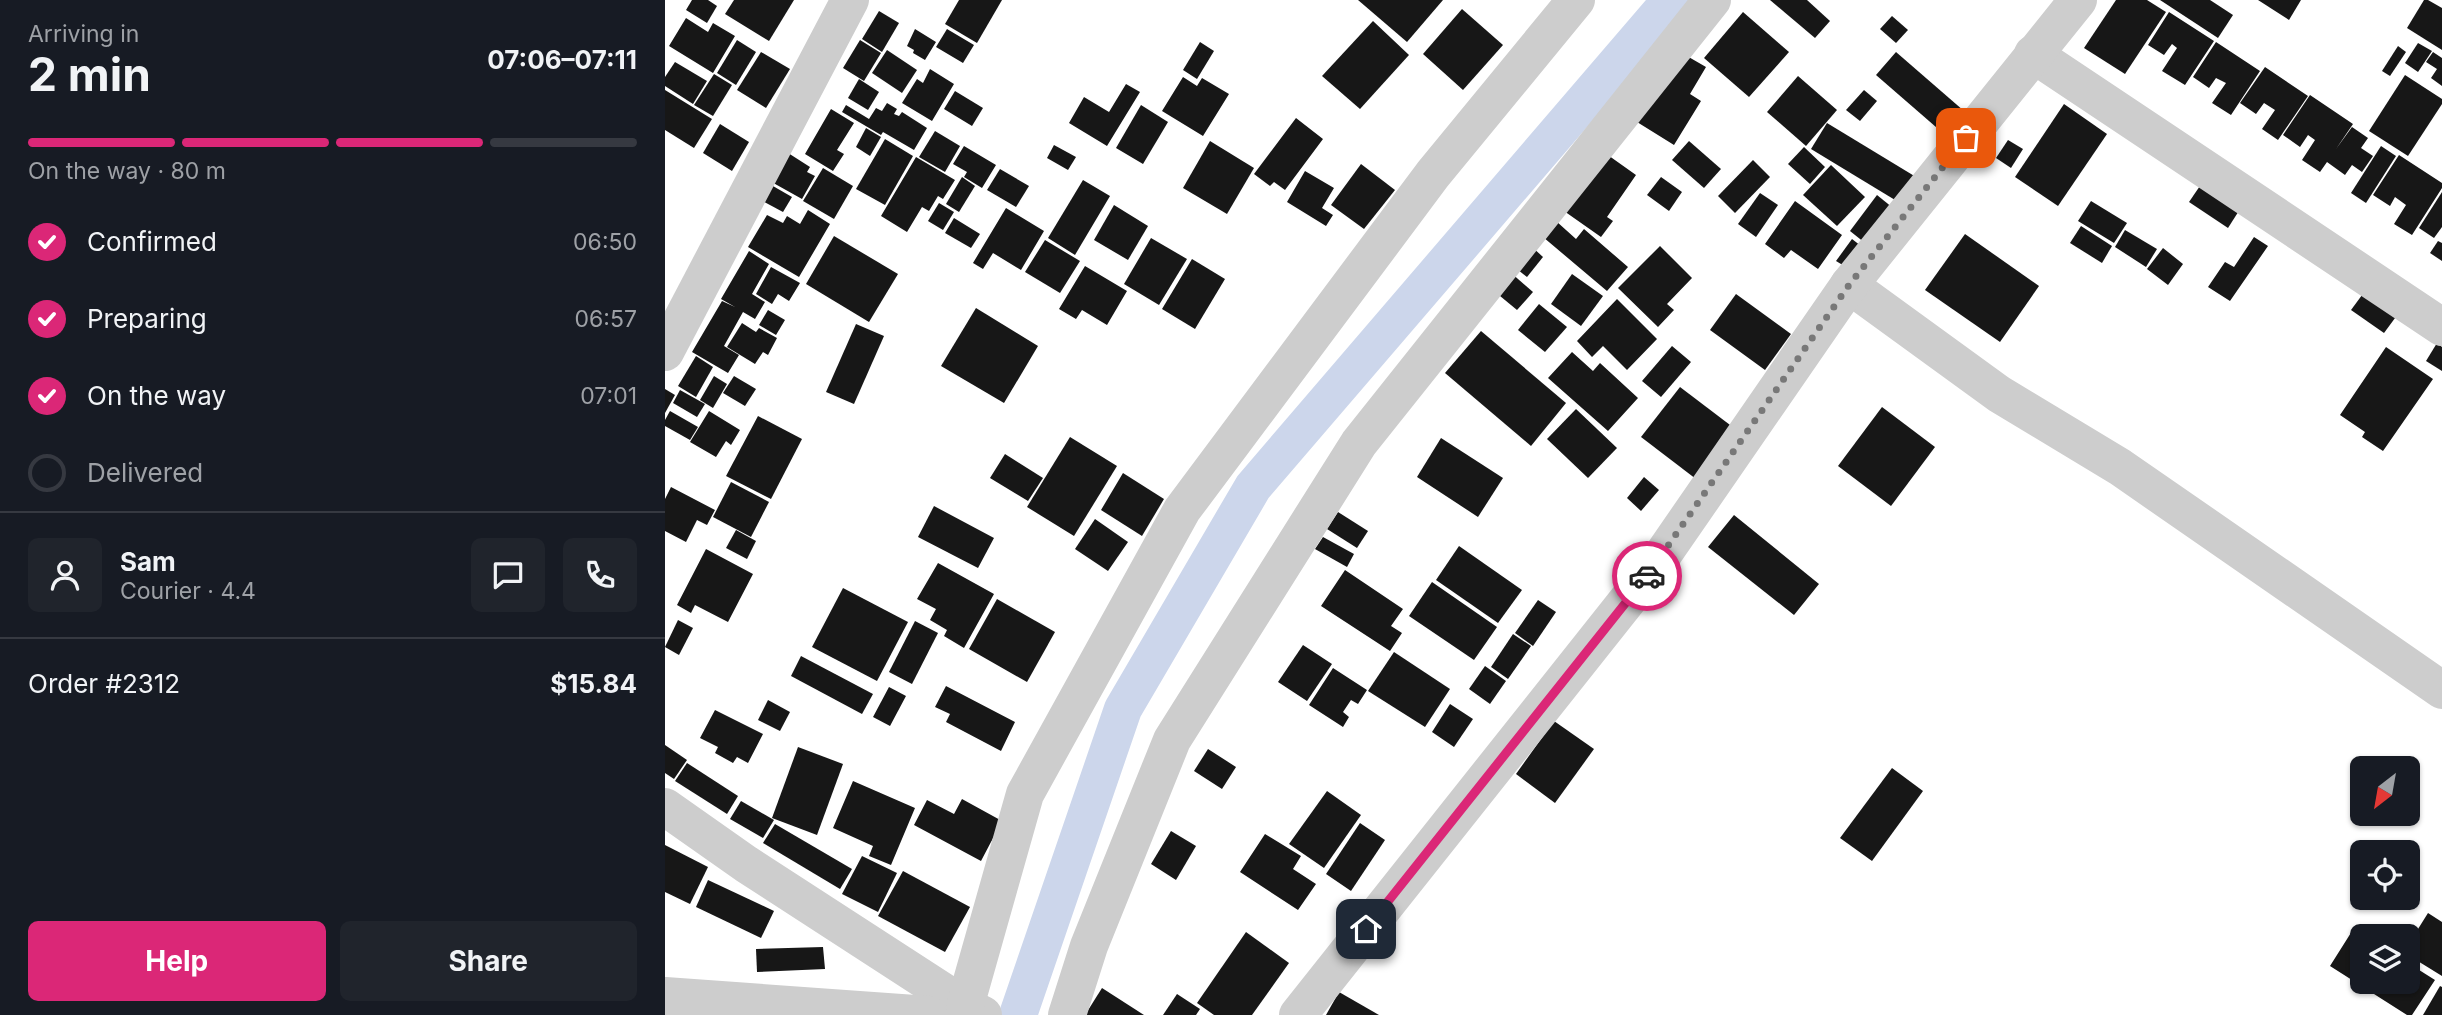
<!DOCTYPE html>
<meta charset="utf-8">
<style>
:root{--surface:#171b24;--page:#20242c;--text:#f1f3f6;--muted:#9ea1a6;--line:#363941;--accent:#db2777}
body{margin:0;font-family:Inter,sans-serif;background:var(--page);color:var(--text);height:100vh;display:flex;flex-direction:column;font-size:26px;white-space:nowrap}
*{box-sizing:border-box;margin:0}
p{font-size:23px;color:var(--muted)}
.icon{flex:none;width:38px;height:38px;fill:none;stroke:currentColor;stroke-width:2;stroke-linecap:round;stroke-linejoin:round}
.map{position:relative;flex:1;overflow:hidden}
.details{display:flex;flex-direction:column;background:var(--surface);width:665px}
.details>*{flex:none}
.needle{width:46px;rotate:211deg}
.controls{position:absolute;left:1685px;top:756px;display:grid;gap:14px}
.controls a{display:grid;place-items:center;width:70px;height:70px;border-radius:10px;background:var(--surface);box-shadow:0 2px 5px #0004;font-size:35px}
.pin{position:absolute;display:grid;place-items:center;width:60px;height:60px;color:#fff;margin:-30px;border-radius:14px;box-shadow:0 4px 10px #0006}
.courier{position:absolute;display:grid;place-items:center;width:70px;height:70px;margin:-35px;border:5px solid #db2777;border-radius:50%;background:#fff;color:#222;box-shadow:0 2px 9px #0007}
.summary em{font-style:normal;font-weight:700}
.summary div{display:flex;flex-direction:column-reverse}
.summary{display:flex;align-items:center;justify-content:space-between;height:119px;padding:0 28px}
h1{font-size:46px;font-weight:700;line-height:52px}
.bar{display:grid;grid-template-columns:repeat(4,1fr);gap:10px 7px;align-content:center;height:84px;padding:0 28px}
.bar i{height:9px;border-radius:5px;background:var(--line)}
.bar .current{background:var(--accent)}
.bar p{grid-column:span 4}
.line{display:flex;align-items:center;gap:18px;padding:0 28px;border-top:2px solid var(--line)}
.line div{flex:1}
.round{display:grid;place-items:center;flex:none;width:74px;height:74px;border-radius:10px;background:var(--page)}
ol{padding:0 28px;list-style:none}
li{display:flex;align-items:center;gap:21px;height:77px}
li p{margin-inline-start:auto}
li .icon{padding:7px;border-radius:50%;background:var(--accent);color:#fff;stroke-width:4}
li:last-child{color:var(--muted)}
li i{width:38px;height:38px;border:4px solid var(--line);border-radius:50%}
.button{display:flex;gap:14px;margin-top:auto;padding:14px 28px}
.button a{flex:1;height:80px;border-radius:10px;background:var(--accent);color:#fff;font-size:28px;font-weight:700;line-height:80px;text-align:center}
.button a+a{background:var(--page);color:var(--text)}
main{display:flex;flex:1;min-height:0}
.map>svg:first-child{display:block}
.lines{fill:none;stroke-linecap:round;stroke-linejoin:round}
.canal{stroke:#ccd6eb;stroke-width:38}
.building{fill:#171717}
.minor{stroke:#cdcdcd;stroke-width:38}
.done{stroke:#787878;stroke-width:7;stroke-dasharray:0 12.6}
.route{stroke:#db2777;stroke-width:9}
</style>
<main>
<section class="details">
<div class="summary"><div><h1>2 min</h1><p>Arriving in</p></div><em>07:06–07:11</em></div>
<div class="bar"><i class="current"></i><i class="current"></i><i class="current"></i><i></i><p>On the way · 80 m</p></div>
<ol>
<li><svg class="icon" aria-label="check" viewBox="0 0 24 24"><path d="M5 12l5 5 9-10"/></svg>Confirmed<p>06:50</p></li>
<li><svg class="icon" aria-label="check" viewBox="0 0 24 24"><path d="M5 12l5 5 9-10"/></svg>Preparing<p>06:57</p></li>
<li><svg class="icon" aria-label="check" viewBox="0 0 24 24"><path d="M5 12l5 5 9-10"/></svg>On the way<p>07:01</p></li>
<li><i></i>Delivered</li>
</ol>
<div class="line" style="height:126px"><a class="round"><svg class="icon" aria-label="person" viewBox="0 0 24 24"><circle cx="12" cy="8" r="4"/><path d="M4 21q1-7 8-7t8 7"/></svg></a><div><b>Sam</b><p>Courier · 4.4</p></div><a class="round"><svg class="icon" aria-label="chat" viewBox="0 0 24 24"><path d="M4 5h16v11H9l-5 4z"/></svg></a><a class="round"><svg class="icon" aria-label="phone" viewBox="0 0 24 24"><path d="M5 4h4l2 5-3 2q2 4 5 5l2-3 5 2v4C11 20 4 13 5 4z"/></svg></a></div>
<div class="line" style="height:91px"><div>Order #2312</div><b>$15.84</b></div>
<div class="button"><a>Help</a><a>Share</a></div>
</section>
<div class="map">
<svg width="1777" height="1015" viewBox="0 0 1777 1015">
<rect width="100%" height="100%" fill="#fff"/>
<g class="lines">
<!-- canal -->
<polyline class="canal" points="353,1015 458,709 588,487 1006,0"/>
</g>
<!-- building -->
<g class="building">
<polygon points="27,0 43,0 52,6 42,23 21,10"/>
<polygon points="69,0 129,0 104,41 60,14"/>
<polygon points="294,0 337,0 312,43 280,24"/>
<polygon points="693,0 778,0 742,42"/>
<polygon points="1105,0 1142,0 1165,21 1150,38"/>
<polygon points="1451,0 1482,0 1501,12 1460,74 1419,48"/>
<polygon points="1495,0 1545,0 1568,15 1553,38"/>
<polygon points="1593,0 1636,0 1624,20"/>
<polygon points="1759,0 1763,0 1777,8 1777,50 1742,28"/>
<polygon points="797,9 838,45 798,90 758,54"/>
<polygon points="214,11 234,23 217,52 197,39"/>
<polygon points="1078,12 1124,52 1084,97 1039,58"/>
<polygon points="1504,12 1549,41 1520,85 1497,71 1512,48 1507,44 1499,55 1483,45"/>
<polygon points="1227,16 1243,30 1231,43 1215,29"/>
<polygon points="21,18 43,32 48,23 70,36 48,73 4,46"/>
<polygon points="708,21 744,55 695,109 657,76"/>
<polygon points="250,29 271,42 260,60 248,53 249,50 242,46"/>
<polygon points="282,29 309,45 298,63 271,47"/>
<polygon points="72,40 91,52 71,85 52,73"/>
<polygon points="195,40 216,53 199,81 178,68"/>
<polygon points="535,42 549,51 532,79 518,70"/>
<polygon points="1551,42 1595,71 1566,115 1547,103 1561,83 1551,78 1544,88 1528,77"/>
<polygon points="1753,43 1767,51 1753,72 1740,63"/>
<polygon points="1733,46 1741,52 1725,76 1717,71"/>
<polygon points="222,50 252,70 237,93 207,73"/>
<polygon points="96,52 125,69 101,108 72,90"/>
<polygon points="1015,52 1041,67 1025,94 1036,101 1009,145 972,122"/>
<polygon points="1231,52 1299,111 1279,134 1211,75"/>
<polygon points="1768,52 1777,58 1777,86 1766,78 1772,69 1761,62"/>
<polygon points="10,62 42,81 28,104 0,86 0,77"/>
<polygon points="1600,67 1643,96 1613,140 1597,129 1610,110 1599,103 1591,114 1575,103"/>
<polygon points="265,69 289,84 267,121 237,103 252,79 258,83"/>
<polygon points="49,74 67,85 48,116 29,105"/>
<polygon points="1740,75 1777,99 1777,104 1743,156 1704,131"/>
<polygon points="1133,76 1172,110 1141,146 1102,112"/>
<polygon points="518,77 532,86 537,78 564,94 538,136 497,111"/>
<polygon points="194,79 214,92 203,110 183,98"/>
<polygon points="461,84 475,92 442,146 404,123 419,97 444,112"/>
<polygon points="0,90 47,119 29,148 0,130"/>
<polygon points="1199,90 1212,101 1195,121 1181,110"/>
<polygon points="290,91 318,108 307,126 279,109"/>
<polygon points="1645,95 1688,124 1671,149 1687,127 1703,138 1696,148 1708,156 1697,172 1687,165 1680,175 1662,162 1655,172 1637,160 1650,140 1643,135 1635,147 1618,135"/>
<polygon points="222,103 232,109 229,114 234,116 237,112 262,128 249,150 218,132 216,135 177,112 181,105 204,119 211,108 217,111"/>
<polygon points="1399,104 1442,134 1393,206 1350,177"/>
<polygon points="476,105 503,122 478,164 451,148"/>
<polygon points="166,109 189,123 172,150 179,154 168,171 140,154"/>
<polygon points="631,118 658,139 620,190 609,182 605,186 589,174"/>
<polygon points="1162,123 1251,177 1235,203 1146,149"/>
<polygon points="55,124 84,142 67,171 38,153"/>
<polygon points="201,128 216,137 205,156 191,147"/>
<polygon points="270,131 295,146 280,172 254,157"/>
<polygon points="220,139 248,156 220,205 191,189"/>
<polygon points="1343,140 1358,149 1346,168 1331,158"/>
<polygon points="545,141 589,168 562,214 518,188"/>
<polygon points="1024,141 1056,169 1039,188 1007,160"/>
<polygon points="389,145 411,157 403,170 382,158"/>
<polygon points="299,146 331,165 317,188 299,177 302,172 288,164"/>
<polygon points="1716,146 1731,156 1701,203 1686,193"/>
<polygon points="1139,147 1160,167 1145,184 1123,164"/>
<polygon points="120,151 145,167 142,172 150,176 137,199 103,180"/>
<polygon points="940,153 971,175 942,217 948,221 936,237 899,211"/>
<polygon points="1734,155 1777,183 1777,188 1747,235 1729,224 1741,205 1730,197 1725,206 1708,195"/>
<polygon points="251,157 290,180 278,199 273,196 264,211 257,207 242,232 216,216"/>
<polygon points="1088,160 1105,177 1070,213 1053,196"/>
<polygon points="696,164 730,190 699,229 666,205"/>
<polygon points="1166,165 1200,197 1172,226 1138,195"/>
<polygon points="158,168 188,186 169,219 138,201"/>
<polygon points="335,169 364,186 351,207 322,190"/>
<polygon points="640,171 669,188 657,208 668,215 661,226 622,202"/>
<polygon points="297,177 310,186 294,212 281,204"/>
<polygon points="996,177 1017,192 1004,211 982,195"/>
<polygon points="418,180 445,196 410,255 383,238"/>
<polygon points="1539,180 1577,206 1563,228 1524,202"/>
<polygon points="101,182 127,197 118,212 92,198"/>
<polygon points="1777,192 1777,227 1769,238 1754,228"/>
<polygon points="1095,193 1113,205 1091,237 1073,224"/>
<polygon points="1212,195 1228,208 1200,243 1185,231"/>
<polygon points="1130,201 1177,235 1153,269 1126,250 1119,258 1100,244"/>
<polygon points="1426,201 1462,223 1449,243 1413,221"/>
<polygon points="274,203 289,212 278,230 263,221"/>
<polygon points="449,205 483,226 463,260 429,240"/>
<polygon points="341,208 379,231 356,270 328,253 318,269 308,263"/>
<polygon points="143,210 165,224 134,277 83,247 102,215 118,223 122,216 135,224"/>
<polygon points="289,218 315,234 306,248 280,233"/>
<polygon points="891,221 911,239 919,229 963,267 942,291 878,237"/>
<polygon points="1416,226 1447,246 1437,263 1405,243"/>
<polygon points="1460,230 1492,249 1481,267 1450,247"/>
<polygon points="1300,234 1374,286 1335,342 1260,290"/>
<polygon points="169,236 233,274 204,322 141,284"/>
<polygon points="1589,237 1603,246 1565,301 1543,287 1560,262 1569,267"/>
<polygon points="486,238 522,259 494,305 459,284"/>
<polygon points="1187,239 1196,246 1181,267 1171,261"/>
<polygon points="380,240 415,261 395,293 360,272"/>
<polygon points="1773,241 1777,243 1777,261 1765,253"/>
<polygon points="866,246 878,257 862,277 848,266"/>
<polygon points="995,246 1027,278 1002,304 1009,310 993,327 953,288"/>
<polygon points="1498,248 1518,264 1503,285 1482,269"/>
<polygon points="84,251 104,264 87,294 100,302 90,319 78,312 59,346 74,355 63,373 27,352 57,301 70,307 56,299"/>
<polygon points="527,259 560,279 530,329 497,309"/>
<polygon points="420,266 462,291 442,325 417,310 411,319 394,309"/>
<polygon points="106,267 135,283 124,301 113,294 107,304 91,294"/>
<polygon points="845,272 868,292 852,310 829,291"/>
<polygon points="907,274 938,296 916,326 886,304"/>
<polygon points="1700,291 1733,314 1719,333 1686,310"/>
<polygon points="1071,294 1126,334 1100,370 1045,330"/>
<polygon points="952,299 992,339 962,370 938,346 927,357 912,341"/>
<polygon points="874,304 902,327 880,352 853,330"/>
<polygon points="311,308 373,346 339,403 276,366"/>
<polygon points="103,310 120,320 111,335 94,325"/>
<polygon points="77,323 91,332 94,328 112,338 103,355 98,352 90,364 62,347"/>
<polygon points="191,324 219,336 189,404 161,392"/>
<polygon points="816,331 901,403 866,446 780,373"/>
<polygon points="1772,343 1777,347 1777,371 1761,361"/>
<polygon points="1007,346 1026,362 996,397 977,381"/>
<polygon points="1721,347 1768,379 1718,451 1697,437 1700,432 1675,415"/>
<polygon points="907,352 928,371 935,363 973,398 943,431 883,378"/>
<polygon points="31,356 48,367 31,397 13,386"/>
<polygon points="49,376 62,384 48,408 35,400"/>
<polygon points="69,376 91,389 80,406 58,393"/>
<polygon points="1015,387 1069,428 1031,479 976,437"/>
<polygon points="0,389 10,395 0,413"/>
<polygon points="15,390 40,404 32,417 8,403"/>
<polygon points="1217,407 1270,447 1226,506 1173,466"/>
<polygon points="911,409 952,448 923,478 882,439"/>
<polygon points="5,411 33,427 25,440 0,426 0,420"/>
<polygon points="44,411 75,430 66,445 61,441 51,457 25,442"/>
<polygon points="93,416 137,439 106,499 61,476"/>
<polygon points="405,437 452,466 409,536 362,507"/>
<polygon points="776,438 838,478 813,517 752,477"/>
<polygon points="340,454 378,478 363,501 325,478"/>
<polygon points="458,473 499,499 477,536 436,510"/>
<polygon points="979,477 994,490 976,511 962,498"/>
<polygon points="66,482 104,502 86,537 48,517"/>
<polygon points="6,487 50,510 42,525 32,520 21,542 0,531 0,499"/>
<polygon points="269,506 329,538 313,568 253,537"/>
<polygon points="673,512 703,531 692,548 662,529"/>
<polygon points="1069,515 1154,584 1129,615 1043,547"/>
<polygon points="430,519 463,542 443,571 410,549"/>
<polygon points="71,530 91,541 82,559 61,548"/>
<polygon points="658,537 689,554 682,567 650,549"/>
<polygon points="794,546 857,590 833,623 771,580"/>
<polygon points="41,549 88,574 63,622 30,605 26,613 12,605"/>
<polygon points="273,563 329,594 299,648 279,636 282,630 265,620 271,609 252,599"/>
<polygon points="680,570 738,609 726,626 737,633 725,651 656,606"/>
<polygon points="767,582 832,627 809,660 744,616"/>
<polygon points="178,588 243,622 212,681 147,647"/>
<polygon points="332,599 390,632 362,682 304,649"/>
<polygon points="873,600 891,612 868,646 850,633"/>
<polygon points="13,620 28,628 14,655 0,647"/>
<polygon points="250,621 273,633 247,684 224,672"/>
<polygon points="848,634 866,646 843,679 826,667"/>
<polygon points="638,645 667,664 642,701 613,682"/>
<polygon points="729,652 785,689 760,727 703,691"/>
<polygon points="136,656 208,694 197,714 126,676"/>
<polygon points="820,666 841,681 825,704 804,689"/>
<polygon points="668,668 702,690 693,704 686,700 678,712 684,717 678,727 644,705"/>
<polygon points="281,686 350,722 336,751 281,722 285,714 270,707"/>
<polygon points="224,687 241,696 225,726 208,717"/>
<polygon points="103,700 125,712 115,731 93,720"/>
<polygon points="785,704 808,719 789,747 767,732"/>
<polygon points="50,710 98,734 83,763 72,757 68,763 50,753 53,747 35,738"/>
<polygon points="889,721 929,749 890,803 851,774"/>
<polygon points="0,745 22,760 9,779 0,773"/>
<polygon points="133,747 178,764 152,835 107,818"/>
<polygon points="543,749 571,767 557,789 529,771"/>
<polygon points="22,763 73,796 62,814 10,781"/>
<polygon points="1227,768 1258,791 1207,861 1175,838"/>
<polygon points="188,781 250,808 226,865 204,856 208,846 168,828"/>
<polygon points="662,791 696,815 659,868 624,844"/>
<polygon points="297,799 337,821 316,861 249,825 262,800 289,814"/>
<polygon points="76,801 109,820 98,838 65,819"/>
<polygon points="695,823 720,840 686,891 661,874"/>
<polygon points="110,824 187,869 175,889 98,843"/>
<polygon points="506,831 531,846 511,880 486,864"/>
<polygon points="600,834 636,856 628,869 651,884 633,910 575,872"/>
<polygon points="0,845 43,867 25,904 0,892"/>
<polygon points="197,856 232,873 213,912 177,894"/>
<polygon points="238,871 305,907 280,952 213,916"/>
<polygon points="43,880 109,911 96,938 31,907"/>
<polygon points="1763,913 1777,922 1777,976 1743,955 1743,945"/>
<polygon points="1689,928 1701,936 1698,936 1698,982 1743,982 1743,963 1770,980 1747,1015 1742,1015 1665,966"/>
<polygon points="581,932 624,963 587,1015 549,1015 532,1003"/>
<polygon points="158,947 160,969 92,972 91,949"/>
<polygon points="1775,986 1777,987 1777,1015 1758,1015"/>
<polygon points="437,988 479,1015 420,1015"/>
<polygon points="674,992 714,1015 661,1015"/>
<polygon points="512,994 535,1009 531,1015 498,1015"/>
</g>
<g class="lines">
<!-- minor -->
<g class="minor">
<polyline points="1368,54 1777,327"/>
<polyline points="1184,285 1334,394 1455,467 1777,690"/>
<polyline points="0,352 185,0"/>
<polyline points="0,807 81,864 300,1006 318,1015"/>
<polyline points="0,996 264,1015"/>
<polyline points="300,1006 360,794 517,510 768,174 911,0"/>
<polyline points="402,1015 424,946 507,740 694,443 1047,0"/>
<polyline points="633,1015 992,563 1184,285 1413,0"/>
</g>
</g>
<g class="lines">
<!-- done -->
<polyline class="done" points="982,576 1184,285 1301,138"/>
<!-- route -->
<polyline class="route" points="701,929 982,576"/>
</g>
</svg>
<div class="controls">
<a><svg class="needle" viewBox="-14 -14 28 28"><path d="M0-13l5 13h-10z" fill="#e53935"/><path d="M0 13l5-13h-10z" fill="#9ea1a6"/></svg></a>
<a><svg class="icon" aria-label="locate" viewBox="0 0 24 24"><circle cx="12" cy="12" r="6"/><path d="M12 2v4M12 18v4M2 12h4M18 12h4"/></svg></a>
<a><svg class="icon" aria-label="layers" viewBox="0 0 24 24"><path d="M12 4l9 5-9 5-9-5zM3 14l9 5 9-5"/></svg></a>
</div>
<div class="pin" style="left:1301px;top:138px;background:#ea580c"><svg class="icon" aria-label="bag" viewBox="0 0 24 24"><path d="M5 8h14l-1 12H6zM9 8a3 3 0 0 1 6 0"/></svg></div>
<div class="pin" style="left:701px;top:929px;background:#1f2937"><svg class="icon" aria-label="home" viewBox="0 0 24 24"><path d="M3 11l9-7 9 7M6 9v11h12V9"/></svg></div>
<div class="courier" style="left:982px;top:576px"><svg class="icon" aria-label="car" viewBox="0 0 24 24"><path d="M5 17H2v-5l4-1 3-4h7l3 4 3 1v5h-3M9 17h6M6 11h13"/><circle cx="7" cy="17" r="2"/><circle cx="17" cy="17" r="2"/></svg></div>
</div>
</main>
